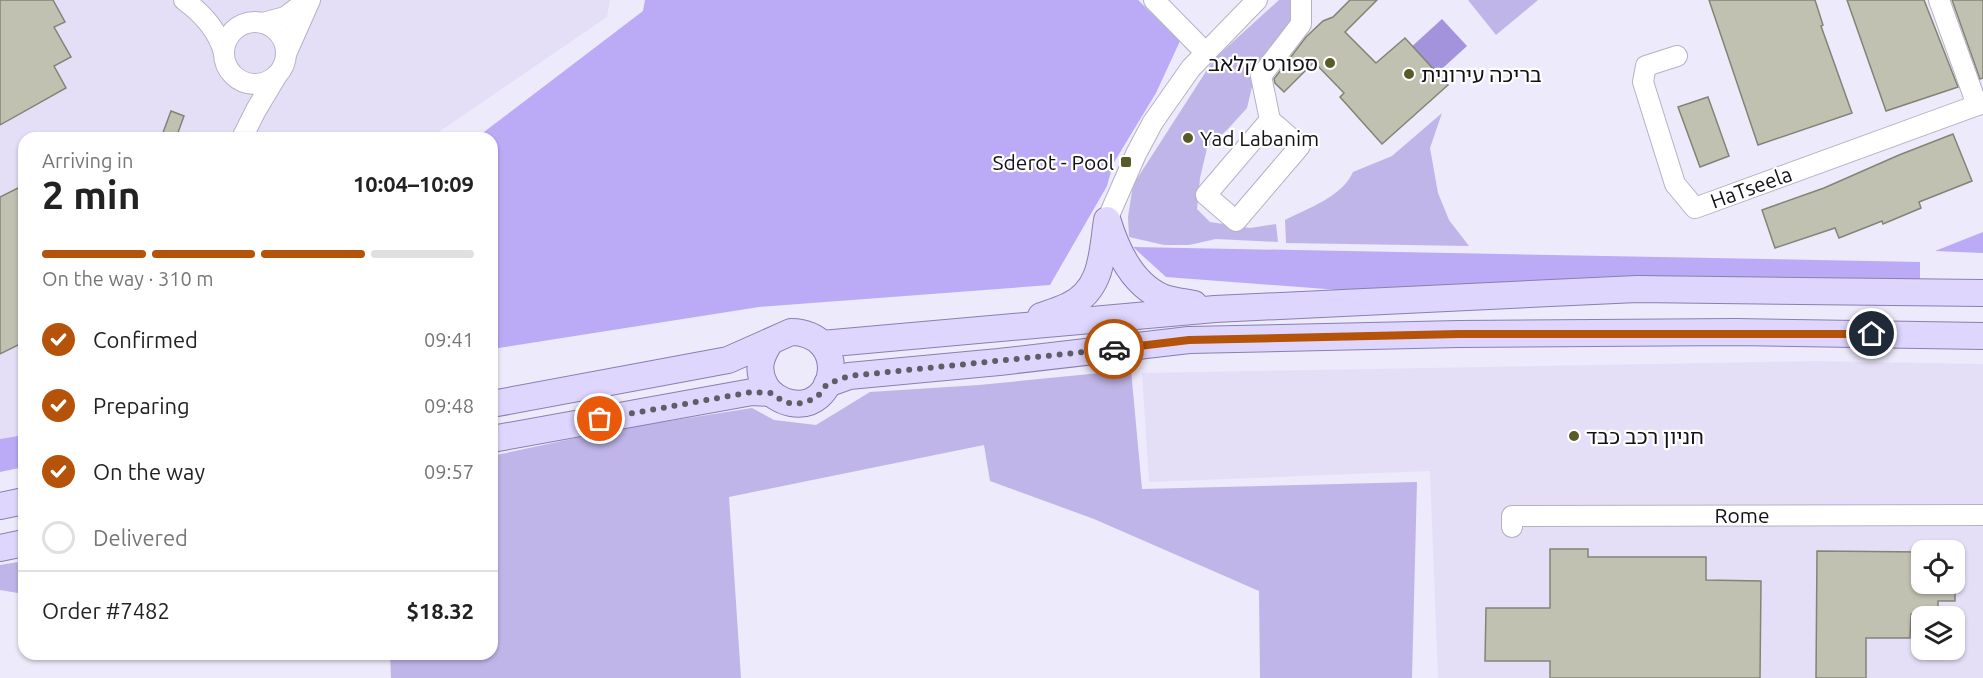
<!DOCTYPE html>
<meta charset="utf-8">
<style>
:root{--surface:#fff;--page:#f6f6f6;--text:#222;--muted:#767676;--line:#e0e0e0;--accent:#b45309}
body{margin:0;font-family:Ubuntu,"Noto Sans Hebrew",sans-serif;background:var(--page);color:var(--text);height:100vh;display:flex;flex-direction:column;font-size:22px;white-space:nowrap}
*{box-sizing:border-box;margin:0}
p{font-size:20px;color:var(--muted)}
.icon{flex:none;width:33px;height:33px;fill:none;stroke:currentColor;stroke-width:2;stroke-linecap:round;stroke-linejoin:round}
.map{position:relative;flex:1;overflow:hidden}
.drawer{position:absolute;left:18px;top:132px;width:480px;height:528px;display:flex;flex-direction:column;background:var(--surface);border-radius:18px;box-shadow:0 2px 4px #0004}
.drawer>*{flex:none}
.tools{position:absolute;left:1911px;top:540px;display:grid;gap:12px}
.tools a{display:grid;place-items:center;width:54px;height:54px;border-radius:12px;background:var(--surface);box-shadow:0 2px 4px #0004;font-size:30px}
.pin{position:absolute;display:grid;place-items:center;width:51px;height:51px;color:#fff;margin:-26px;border:3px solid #fff;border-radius:50%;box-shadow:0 2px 6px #0007}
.courier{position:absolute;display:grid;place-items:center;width:60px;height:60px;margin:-30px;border:4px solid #b45309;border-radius:50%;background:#fff;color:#222;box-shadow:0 2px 8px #0007}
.head em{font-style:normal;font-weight:700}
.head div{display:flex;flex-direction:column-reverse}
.head{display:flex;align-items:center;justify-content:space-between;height:102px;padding:0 24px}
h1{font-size:39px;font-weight:700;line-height:45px}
.bar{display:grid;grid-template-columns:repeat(4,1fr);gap:9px 6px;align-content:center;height:72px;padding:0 24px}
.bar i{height:8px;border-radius:4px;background:var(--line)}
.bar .current{background:var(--accent)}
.bar p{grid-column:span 4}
.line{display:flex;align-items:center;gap:15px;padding:0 24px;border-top:2px solid var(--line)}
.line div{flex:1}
ol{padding:0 24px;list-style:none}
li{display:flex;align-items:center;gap:18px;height:66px}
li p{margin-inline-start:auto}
li .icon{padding:6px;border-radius:50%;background:var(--accent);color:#fff;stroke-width:4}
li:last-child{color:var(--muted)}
li i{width:33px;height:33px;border:3px solid var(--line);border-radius:50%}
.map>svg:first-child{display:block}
.built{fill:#e4dff7;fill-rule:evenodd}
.green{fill:#bfb5e8}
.forest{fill:#bbaaf6}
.water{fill:#a392dc}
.building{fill:#c1c1b2;stroke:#838475;stroke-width:1.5}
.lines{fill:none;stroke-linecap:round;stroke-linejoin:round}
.minor-casing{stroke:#b5b2c2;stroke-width:22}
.major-casing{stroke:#897fad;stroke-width:28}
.minor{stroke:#fff;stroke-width:20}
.major{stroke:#dfd6fe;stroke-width:26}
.done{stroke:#5f5d66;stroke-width:6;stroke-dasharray:0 10.8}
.route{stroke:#b45309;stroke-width:8}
.poi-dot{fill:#595a27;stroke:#fff;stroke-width:2}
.labels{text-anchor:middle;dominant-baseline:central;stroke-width:4.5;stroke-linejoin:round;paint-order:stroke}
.poi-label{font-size:21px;fill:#121116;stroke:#fff;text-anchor:start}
.street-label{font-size:21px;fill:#121116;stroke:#fff}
</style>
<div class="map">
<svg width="1983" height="678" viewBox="0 0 1983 678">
<rect width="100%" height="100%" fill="#edeafb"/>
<!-- built -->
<g class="built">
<polygon points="0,0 610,0 607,17 430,138 24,138 24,435 0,439"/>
<path d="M1816 361 1983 364V678H1438L1430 471 1149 482 1142 373ZM1922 550H1954V584H1922ZM1922 616H1954V650H1922Z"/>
</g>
<!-- green -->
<g class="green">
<polygon points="1279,0 1296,0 1293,23 1256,70 1247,108 1228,129 1207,148 1200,178 1197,209 1210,222 1250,228 1276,224 1278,242 1216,239 1189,245 1164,245 1129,237 1128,217 1133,185 1214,59"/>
<polygon points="1468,0 1538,0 1496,35"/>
<path d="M1442 113 1430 148 1438 193 1449 220 1469 246 1286 243 1285 220C1308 208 1342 197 1353 172L1392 156Z"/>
<polygon points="1131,370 1142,489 1417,482 1412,678 1260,678 1259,591 1094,519 990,481 984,445 729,497 741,678 391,678 390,654 492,654 492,456 618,429 752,408 774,420 816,425 870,392 979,385"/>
<polygon points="24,561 24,594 0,590 0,565"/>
</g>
<!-- forest -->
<g class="forest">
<polygon points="645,0 1138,0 1180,41 1156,93 1113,164 1107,186 1050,285 759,307 492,349 492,138 476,138 643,11"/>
<polygon points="1983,232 1983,253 1935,251"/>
<polygon points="1133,247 1920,262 1920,292 1339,290 1166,277"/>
<polygon points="24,435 24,467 0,472 0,439"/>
</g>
<!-- water -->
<polygon class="water" points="1442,19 1467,46 1377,128 1352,101"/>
<!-- building -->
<g class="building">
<polygon points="0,0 53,0 65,22 54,27 71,57 54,66 66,88 0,125"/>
<polygon points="1350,0 1377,0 1345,32 1376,63 1405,38 1448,85 1382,144 1340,97 1344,93 1314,62 1284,92 1275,83 1274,79 1306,37 1323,21 1333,17"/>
<polygon points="1709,0 1815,0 1823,25 1821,26 1852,113 1758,145"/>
<polygon points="1847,0 1924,0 1958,87 1886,111"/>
<polygon points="1952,0 1983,0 1983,78 1980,79"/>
<polygon points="1708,97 1729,156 1700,167 1678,107"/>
<polygon points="171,111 184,116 176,138 161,138"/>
<polygon points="1953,134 1972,181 1919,202 1921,208 1883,224 1882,221 1839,238 1835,228 1775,248 1762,210 1824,188 1899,155"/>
<polygon points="24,185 24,342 0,354 0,197"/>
<polygon points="1550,549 1588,549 1588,557 1706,557 1706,580 1761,581 1760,678 1550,678 1550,661 1485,661 1486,608 1550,608"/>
<polygon points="1817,551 1922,552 1922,584 1955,584 1955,601 1938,601 1938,615 1911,614 1910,638 1866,638 1866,678 1816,678"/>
</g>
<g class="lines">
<defs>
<g id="minor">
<path d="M184 0C203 14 218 30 224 53"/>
<polyline points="1154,0 1206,53"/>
<polyline points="1939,0 1977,105"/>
<circle cx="255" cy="53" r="31"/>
<polyline points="263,23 285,17 308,0"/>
<polyline points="286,54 310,0"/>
<polyline points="1677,56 1646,66 1643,82 1675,184 1695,208 1983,103"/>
<polyline points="1270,120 1206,195 1236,221 1300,146 1270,120 1261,76 1301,24 1301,0"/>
<polyline points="242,138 256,110 277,75"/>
<polyline points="1107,220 1136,154 1153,122 1191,68 1257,0"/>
<polyline points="1512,527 1512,516 1983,515"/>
</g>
<g id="major">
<path d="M1108 222C1117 251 1132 284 1162 297 1172 301 1184 302 1194 304"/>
<path d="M1041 316C1050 313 1060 310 1068 306 1103 290 1102 253 1107 220"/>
<polyline points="822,344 1215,309 1637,289 1983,293"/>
<polyline points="827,384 849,376 999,362 1189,340 1459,334 1736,332 1983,336"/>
<path d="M492 404 728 360 791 332C850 333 838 412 791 403 781 401 769 394 765 385 756 369 761 355 771 341"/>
<polyline points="492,439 752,392 771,393"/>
<polyline points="0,506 24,501"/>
<polyline points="0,548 24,543"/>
</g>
</defs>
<!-- minor casing -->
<use href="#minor" class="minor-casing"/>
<!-- major casing -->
<use href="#major" class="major-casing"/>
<!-- minor -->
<use href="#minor" class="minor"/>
<!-- major -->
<use href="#major" class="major"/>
</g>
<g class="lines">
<!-- done -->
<polyline class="done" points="600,419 752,392 771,393 784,402 795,404 807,402 818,396 827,384 849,376 1114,349"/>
<!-- route -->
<polyline class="route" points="1114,349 1189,340 1459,334 1872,334"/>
</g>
<!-- markers -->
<g class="poi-dot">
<circle cx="1330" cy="63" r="6"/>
<circle cx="1409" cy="74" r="6"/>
<circle cx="1188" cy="138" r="6"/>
<rect x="1120" y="156" width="12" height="12" rx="3"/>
<circle cx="1574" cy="436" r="6"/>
</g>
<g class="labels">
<!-- poi labels -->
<g class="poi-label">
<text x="1318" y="63" text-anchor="end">ספורט קלאב</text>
<text x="1421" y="74">בריכה עירונית</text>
<text x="1200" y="138">Yad Labanim</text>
<text x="1114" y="162" text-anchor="end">Sderot - Pool</text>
<text x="1586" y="436">חניון רכב כבד</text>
</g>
<!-- street labels -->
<g class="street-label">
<text transform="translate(1751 187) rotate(-20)">HaTseela</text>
<text x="1742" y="515">Rome</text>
</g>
</g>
</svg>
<div class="tools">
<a><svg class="icon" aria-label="locate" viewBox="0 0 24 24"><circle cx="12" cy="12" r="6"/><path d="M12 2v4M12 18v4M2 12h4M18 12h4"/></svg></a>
<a><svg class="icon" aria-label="layers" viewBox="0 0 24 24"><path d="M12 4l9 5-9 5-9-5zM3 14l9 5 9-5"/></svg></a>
</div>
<div class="pin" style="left:600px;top:419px;background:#ea580c"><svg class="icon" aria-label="bag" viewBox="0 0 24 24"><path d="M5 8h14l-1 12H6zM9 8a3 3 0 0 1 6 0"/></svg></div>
<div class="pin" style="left:1872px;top:334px;background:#1f2937"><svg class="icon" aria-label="home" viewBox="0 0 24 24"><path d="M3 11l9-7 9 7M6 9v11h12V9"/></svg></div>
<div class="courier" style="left:1114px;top:349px"><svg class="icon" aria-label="car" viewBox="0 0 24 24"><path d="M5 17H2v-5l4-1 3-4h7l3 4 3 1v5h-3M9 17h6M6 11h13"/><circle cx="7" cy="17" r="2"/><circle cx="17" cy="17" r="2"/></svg></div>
<section class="drawer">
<div class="head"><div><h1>2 min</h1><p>Arriving in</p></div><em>10:04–10:09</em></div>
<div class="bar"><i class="current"></i><i class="current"></i><i class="current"></i><i></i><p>On the way · 310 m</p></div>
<ol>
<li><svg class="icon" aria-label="check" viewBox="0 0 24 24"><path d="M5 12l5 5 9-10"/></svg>Confirmed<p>09:41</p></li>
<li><svg class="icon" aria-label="check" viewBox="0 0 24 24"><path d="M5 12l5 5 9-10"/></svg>Preparing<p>09:48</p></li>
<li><svg class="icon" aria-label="check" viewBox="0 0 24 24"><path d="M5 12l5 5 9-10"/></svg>On the way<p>09:57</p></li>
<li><i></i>Delivered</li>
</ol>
<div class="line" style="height:78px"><div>Order #7482</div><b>$18.32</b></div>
</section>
</div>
